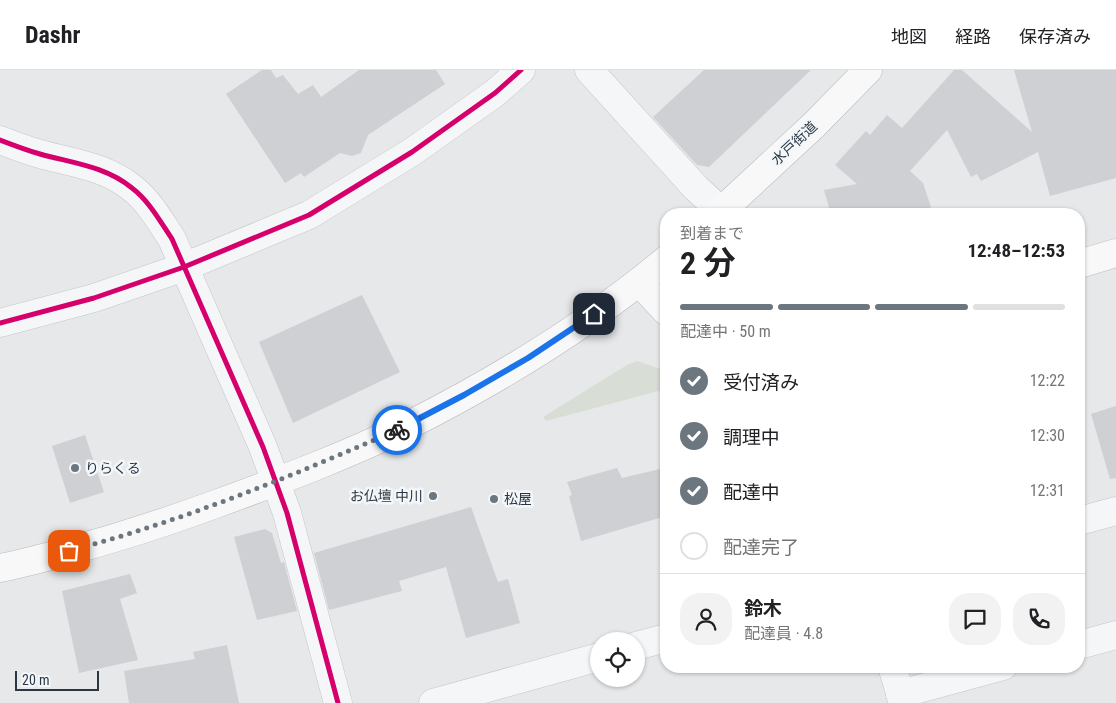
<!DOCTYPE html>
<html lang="ja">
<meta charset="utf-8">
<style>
:root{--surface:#fff;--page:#f2f2f2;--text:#202124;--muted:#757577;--line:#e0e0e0;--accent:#6c767f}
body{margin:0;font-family:"Roboto Condensed","Noto Sans JP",sans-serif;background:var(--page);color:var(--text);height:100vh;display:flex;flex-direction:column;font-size:19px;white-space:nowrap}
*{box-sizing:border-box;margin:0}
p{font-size:16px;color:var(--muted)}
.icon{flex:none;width:28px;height:28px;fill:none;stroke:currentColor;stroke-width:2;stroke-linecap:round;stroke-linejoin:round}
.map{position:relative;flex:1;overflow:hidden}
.sheet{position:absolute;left:660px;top:138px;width:425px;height:465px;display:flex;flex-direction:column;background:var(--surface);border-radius:20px;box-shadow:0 1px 4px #0004}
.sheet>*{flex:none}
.tools{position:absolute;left:590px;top:562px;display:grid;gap:10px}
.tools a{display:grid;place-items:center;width:55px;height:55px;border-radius:50%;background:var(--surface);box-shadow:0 1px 4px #0004;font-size:25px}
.scale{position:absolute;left:15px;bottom:12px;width:84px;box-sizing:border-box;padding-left:5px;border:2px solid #2a3846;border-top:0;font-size:14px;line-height:18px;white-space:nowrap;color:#2a3846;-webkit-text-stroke:4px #f4f7f9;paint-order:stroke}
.pin{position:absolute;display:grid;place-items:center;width:42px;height:42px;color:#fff;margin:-21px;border-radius:10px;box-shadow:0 2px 8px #0006}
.courier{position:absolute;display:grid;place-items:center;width:50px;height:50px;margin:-25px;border:4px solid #1a73e8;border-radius:50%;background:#fff;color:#222;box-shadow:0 1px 6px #0007}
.overview em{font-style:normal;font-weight:700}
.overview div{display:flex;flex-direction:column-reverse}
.overview{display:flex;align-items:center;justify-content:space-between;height:85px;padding:0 20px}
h1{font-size:32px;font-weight:700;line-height:38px}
.bar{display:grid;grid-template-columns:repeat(4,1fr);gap:8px 5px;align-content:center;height:60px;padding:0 20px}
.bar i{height:6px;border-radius:4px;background:var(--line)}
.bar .current{background:var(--accent)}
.bar p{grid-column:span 4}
.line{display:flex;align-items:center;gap:12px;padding:0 20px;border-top:1px solid var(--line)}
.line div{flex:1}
.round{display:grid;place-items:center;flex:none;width:52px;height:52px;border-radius:20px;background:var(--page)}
ol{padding:0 20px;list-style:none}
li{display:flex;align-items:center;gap:15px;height:55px}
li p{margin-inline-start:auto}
li .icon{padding:5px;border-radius:50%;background:var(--accent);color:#fff;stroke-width:4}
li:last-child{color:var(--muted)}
li i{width:28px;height:28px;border:2px solid var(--line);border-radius:50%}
header{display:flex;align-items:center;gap:30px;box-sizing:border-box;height:70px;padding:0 25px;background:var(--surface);border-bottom:1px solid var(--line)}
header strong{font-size:24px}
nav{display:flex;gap:28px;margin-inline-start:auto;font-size:18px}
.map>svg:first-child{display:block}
.grass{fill:#d8ded5}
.building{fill:#ced0d3}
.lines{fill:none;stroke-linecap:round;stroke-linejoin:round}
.minor-casing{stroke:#c4c6c8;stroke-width:29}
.major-casing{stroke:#c1c5c8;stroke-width:29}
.highway-casing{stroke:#b8bbbf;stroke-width:29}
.minor{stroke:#f5f6f7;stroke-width:28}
.major{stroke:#f8f8f8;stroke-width:28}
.highway{stroke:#f8f8f8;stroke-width:28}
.cycleway-casing{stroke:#f4f7f9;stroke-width:8}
.cycleway{stroke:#d6006c;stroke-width:5}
.done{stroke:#6c767f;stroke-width:5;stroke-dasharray:0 9}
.route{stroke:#1a73e8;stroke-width:6}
.poi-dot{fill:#6c767f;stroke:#f4f7f9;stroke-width:2}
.labels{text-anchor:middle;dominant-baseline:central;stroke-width:5;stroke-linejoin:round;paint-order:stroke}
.street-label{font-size:14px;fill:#2a3846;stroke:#f4f7f9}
.poi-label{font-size:14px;fill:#2a3846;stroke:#f4f7f9;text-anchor:start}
</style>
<header>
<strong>Dashr</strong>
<nav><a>地図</a><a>経路</a><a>保存済み</a></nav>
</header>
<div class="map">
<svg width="1116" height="633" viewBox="0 0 1116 633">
<rect width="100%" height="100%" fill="#e6e8ea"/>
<!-- grass -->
<polygon class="grass" points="637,291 666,301 666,319 546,351 543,347 627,295"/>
<!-- building -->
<g class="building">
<polygon points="262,0 271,0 276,8 283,5 298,24 313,15 321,27 359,0 436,0 445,14 368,65 361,83 352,86 340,83 304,107 301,103 285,113 226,24"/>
<polygon points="704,0 811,0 709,97 697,95 653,47"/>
<polygon points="954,0 962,0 1032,62 1014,0 1116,0 1116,108 1050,126 1038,82 981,111 977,104 971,107 947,60 910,101 923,113 931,137 918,144 831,144 824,120 857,114 835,95 866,61 870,65 887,45 902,58"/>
<polygon points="362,225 400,302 293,353 259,272"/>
<polygon points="1116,336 1116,408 1110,409 1091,344"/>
<polygon points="85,365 104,422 70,433 52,376"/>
<polygon points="617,398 622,408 660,399 666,422 666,446 581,471 569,426 572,425 567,412"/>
<polygon points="471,437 498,512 508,509 520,553 466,568 446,497 399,511 402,521 329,540 314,483"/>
<polygon points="265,459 272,463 281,493 284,492 297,541 257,550 234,467"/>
<polygon points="130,504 137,523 120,529 138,590 79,603 62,521"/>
<polygon points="227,575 239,633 129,633 124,601 195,589 193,582"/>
</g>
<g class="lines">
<defs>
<g id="minor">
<polyline points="589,0 696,118 721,141"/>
<path d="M0 70C13 75 26 80 40 84 72 93 105 96 132 118 149 131 160 151 172 169L263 377 287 443 338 633"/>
<polyline points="0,253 94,228 184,197 309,145 412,82 495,23 521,0"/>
<polyline points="1079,451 1116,441"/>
<polyline points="1079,575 1116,565"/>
<polyline points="636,576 666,568"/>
<polyline points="892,596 903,633"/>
<polyline points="900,624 1003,596"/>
<polyline points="433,633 599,587"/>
</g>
<g id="major">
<polyline points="1079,194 1116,183"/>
<polyline points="639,212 666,241"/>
</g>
<g id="highway">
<polyline points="718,144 814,55 868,0"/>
<path d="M0 498C21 494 42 488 62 483 114 469 164 453 213 435 279 411 346 386 409 355 500 309 588 255 666 190"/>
</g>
</defs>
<!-- minor casing -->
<use href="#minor" class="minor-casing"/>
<!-- major casing -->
<use href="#major" class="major-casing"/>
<!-- highway casing -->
<use href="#highway" class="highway-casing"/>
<!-- minor -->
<use href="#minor" class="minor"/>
<!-- major -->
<use href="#major" class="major"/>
<!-- highway -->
<use href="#highway" class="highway"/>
<defs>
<g id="cycleway">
<path d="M0 70C13 75 26 80 40 84 72 93 105 96 132 118 149 131 160 151 172 169L263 377 287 443 338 633"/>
<polyline points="0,253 94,228 184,197 309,145 412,82 495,23 521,0"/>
</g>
</defs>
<!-- cycleway casing -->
<use href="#cycleway" class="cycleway-casing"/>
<!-- cycleway -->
<use href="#cycleway" class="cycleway"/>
</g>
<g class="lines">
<!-- done -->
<path class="done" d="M69 481C182 451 290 407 397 360"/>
<!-- route -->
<polyline class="route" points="397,360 464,325 528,288 594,244"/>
</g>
<!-- markers -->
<g class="poi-dot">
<circle cx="75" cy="398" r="5"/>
<circle cx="433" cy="426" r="5"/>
<circle cx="494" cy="429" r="5"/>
</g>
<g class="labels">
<!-- street labels -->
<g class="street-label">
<text transform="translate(794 73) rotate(-43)">水戸街道</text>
</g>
<!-- poi labels -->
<g class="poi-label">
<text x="85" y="398">りらくる</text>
<text x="423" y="426" text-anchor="end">お仏壇 中川</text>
<text x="504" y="429">松屋</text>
</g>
</g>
</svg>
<div class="tools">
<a><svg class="icon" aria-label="locate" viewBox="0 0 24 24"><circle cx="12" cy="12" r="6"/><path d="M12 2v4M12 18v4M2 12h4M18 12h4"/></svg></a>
</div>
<div class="scale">20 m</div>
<div class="pin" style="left:69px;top:481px;background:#ea580c"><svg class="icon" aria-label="bag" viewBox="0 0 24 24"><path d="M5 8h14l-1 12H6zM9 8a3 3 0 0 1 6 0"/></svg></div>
<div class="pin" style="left:594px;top:244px;background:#1f2937"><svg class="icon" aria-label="home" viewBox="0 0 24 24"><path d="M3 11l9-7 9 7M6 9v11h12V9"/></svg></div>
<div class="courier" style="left:397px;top:360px"><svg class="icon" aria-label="bike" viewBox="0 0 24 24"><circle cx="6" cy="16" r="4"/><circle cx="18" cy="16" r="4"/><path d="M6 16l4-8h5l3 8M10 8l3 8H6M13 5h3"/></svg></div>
<section class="sheet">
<div class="overview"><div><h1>2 分</h1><p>到着まで</p></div><em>12:48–12:53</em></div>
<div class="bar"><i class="current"></i><i class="current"></i><i class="current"></i><i></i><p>配達中 · 50 m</p></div>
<ol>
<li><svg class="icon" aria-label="check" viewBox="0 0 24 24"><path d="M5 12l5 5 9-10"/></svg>受付済み<p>12:22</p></li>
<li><svg class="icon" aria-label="check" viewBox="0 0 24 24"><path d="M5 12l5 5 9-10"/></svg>調理中<p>12:30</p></li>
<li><svg class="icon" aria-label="check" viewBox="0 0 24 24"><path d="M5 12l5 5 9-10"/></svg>配達中<p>12:31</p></li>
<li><i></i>配達完了</li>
</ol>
<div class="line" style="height:90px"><a class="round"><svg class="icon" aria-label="person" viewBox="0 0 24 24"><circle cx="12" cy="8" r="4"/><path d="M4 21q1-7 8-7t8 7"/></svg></a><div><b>鈴木</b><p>配達員 · 4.8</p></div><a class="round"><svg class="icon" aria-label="chat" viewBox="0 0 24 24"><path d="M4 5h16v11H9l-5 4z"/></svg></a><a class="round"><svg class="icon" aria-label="phone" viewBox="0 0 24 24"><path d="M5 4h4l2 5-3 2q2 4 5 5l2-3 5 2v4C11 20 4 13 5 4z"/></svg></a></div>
</section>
</div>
